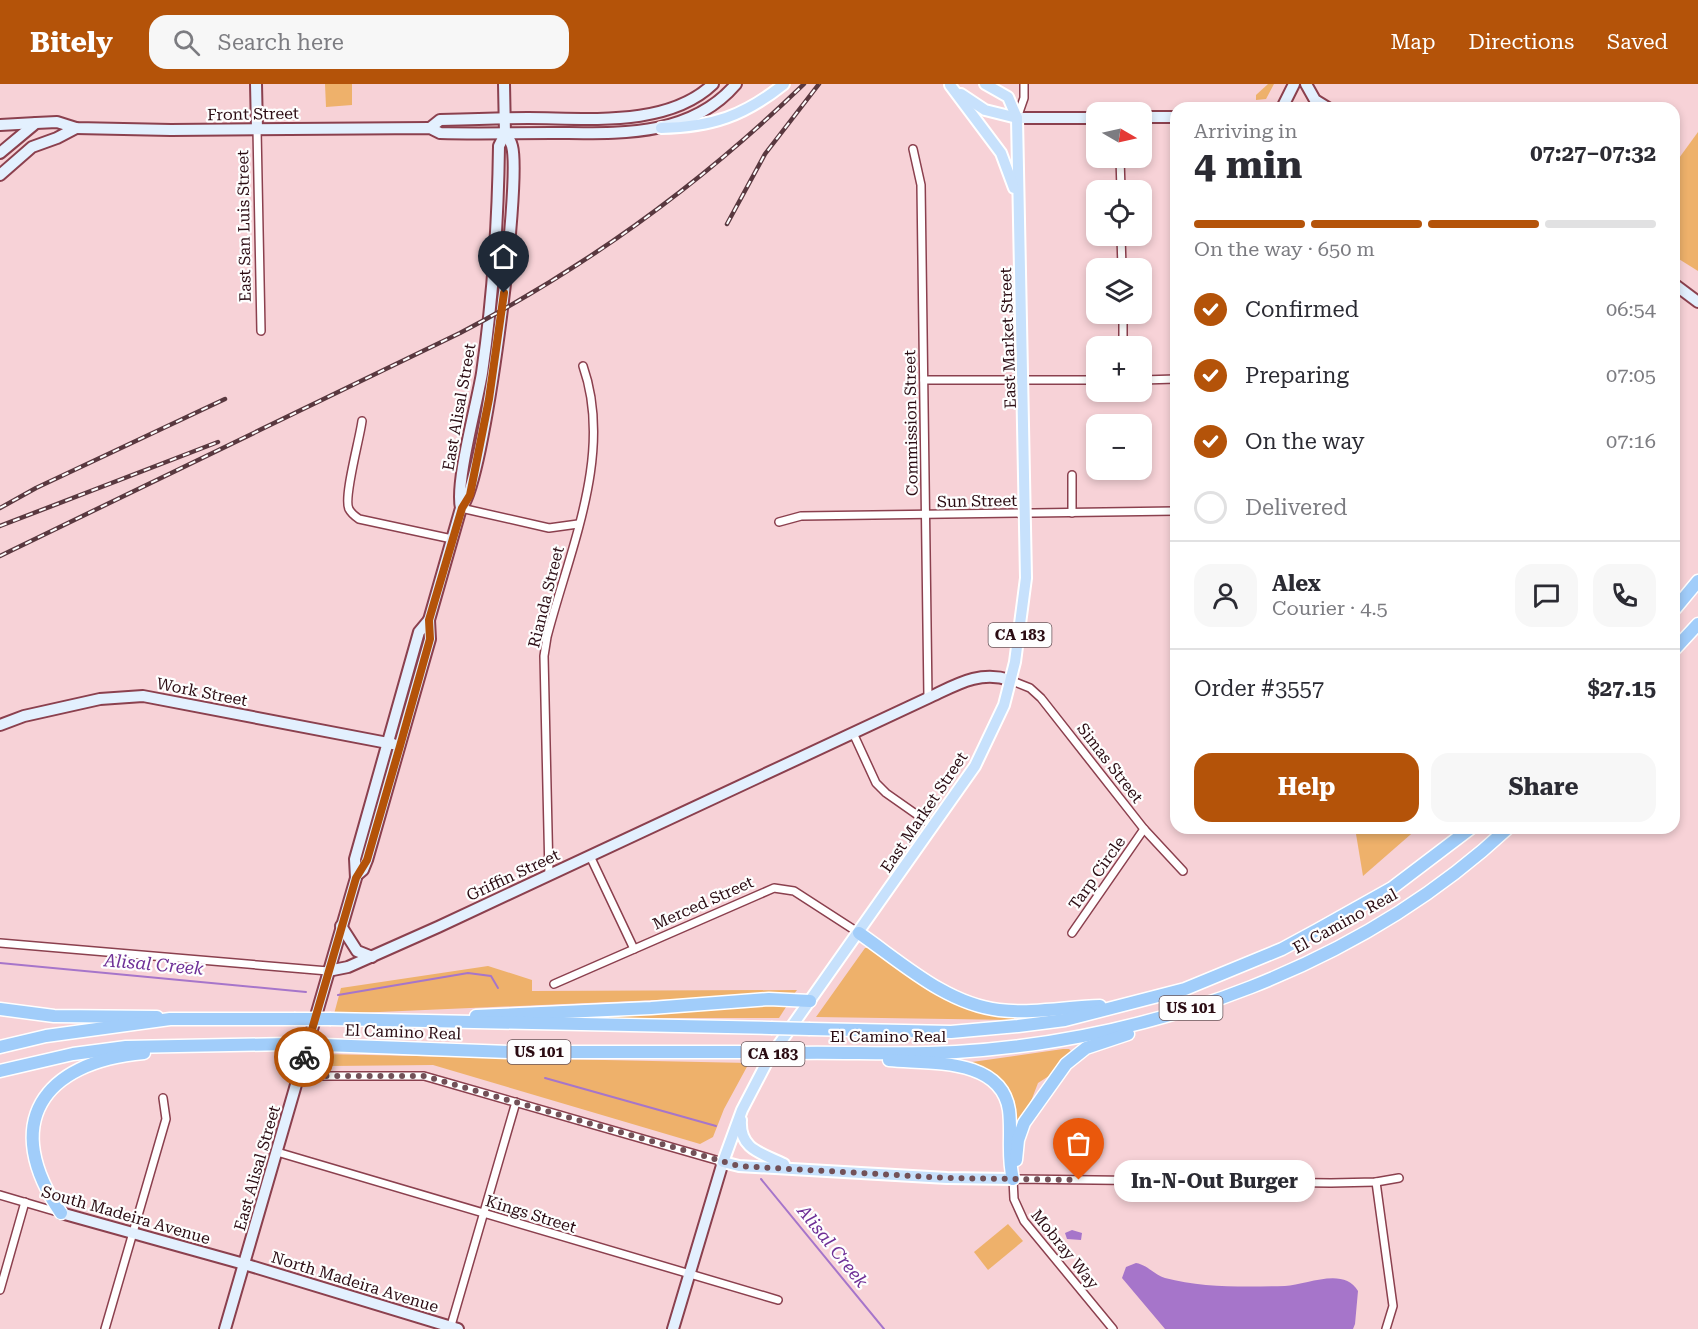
<!DOCTYPE html>
<meta charset="utf-8">
<style>
:root{--surface:#fff;--page:#f7f7f7;--text:#2b2b33;--muted:#7c7c81;--line:#e1e1e2;--accent:#b45309}
body{margin:0;font-family:"Roboto Serif",serif;background:var(--page);color:var(--text);height:100vh;display:flex;flex-direction:column;font-size:22px;white-space:nowrap}
*{box-sizing:border-box;margin:0}
p{font-size:20px;color:var(--muted)}
.icon{flex:none;width:33px;height:33px;fill:none;stroke:currentColor;stroke-width:2;stroke-linecap:round;stroke-linejoin:round}
.map{position:relative;flex:1;overflow:hidden}
.details{position:absolute;left:1170px;top:18px;width:510px;height:732px;display:flex;flex-direction:column;background:var(--surface);border-radius:18px;box-shadow:0 3px 9px #0003}
.details>*{flex:none}
.needle{width:39px;rotate:99deg}
.buttons{position:absolute;left:1086px;top:18px;display:grid;gap:12px}
.buttons a{display:grid;place-items:center;width:66px;height:66px;border-radius:12px;background:var(--surface);box-shadow:0 3px 9px #0003;font-size:30px}
.pin{position:absolute;display:grid;place-items:center;width:51px;height:51px;color:#fff;margin:-62px -26px;border-radius:50% 50% 50% 0;rotate:-45deg;box-shadow:0 0 6px #0007}
.pin .icon{rotate:45deg}
.courier{position:absolute;display:grid;place-items:center;width:60px;height:60px;margin:-30px;border:4px solid #b45309;border-radius:50%;background:#fff;color:#222;box-shadow:0 2px 8px #0007}
.bubble{position:absolute;height:42px;border-radius:18px;background:var(--surface);box-shadow:0 3px 9px #0003;font-size:20px;font-weight:700;line-height:42px;text-align:center}
.overview em{font-style:normal;font-weight:700}
.overview div{display:flex;flex-direction:column-reverse}
.overview{display:flex;align-items:center;justify-content:space-between;height:102px;padding:0 24px}
h1{font-size:39px;font-weight:700;line-height:45px}
.bar{display:grid;grid-template-columns:repeat(4,1fr);gap:9px 6px;align-content:center;height:72px;padding:0 24px}
.bar i{height:8px;border-radius:4px;background:var(--line)}
.bar .active{background:var(--accent)}
.bar p{grid-column:span 4}
.line{display:flex;align-items:center;gap:15px;padding:0 24px;border-top:2px solid var(--line)}
.line div{flex:1}
.round{display:grid;place-items:center;flex:none;width:63px;height:63px;border-radius:18px;background:var(--page)}
ol{padding:0 24px;list-style:none}
li{display:flex;align-items:center;gap:18px;height:66px}
li p{margin-inline-start:auto}
li .icon{padding:6px;border-radius:50%;background:var(--accent);color:#fff;stroke-width:4}
li:last-child{color:var(--muted)}
li i{width:33px;height:33px;border:3px solid var(--line);border-radius:50%}
.cta{display:flex;gap:12px;margin-top:auto;padding:12px 24px}
.cta a{flex:1;height:69px;border-radius:18px;background:var(--accent);color:#fff;font-size:24px;font-weight:700;line-height:69px;text-align:center}
.cta a+a{background:var(--page);color:var(--text)}
header{display:flex;align-items:center;gap:36px;box-sizing:border-box;height:84px;padding:0 30px;background:var(--accent);color:#fff}
header strong{font-size:28px}
nav{display:flex;gap:33px;margin-inline-start:auto;font-size:21px}
.search{width:420px;height:54px;background:var(--page);display:flex;align-items:center;gap:15px;box-sizing:border-box;padding:0 21px;border-radius:18px;color:var(--muted);font-size:22px}
.map>svg:first-child{display:block}
.green{fill:#eeb16b}
.water{fill:#a675ca}
.lines{fill:none;stroke-linecap:round;stroke-linejoin:round}
.stream{stroke:#a675ca;stroke-width:2}
.street-casing{stroke:#8b404e;stroke-width:10}
.secondary-casing{stroke:#8b404e;stroke-width:14}
.primary-casing{stroke:#fff;stroke-width:14}
.highway-casing{stroke:#fff;stroke-width:15}
.street{stroke:#fff;stroke-width:7}
.secondary{stroke:#e3f0fe;stroke-width:10}
.primary{stroke:#c7e1fc;stroke-width:10}
.highway{stroke:#a1cdfa;stroke-width:12}
.rail-casing{stroke:#59383f;stroke-width:4.5}
.rail{stroke:#fefefe;stroke-width:2;stroke-dasharray:7;stroke-linecap:butt}
.highway-bridge-casing{stroke:#fff;stroke-width:15;stroke-linecap:butt}
.highway-bridge{stroke:#a1cdfa;stroke-width:12}
.done{stroke:#725158;stroke-width:6;stroke-dasharray:0 10.8}
.route{stroke:#b45309;stroke-width:8}
.labels{text-anchor:middle;dominant-baseline:central;stroke-width:4.5;stroke-linejoin:round;paint-order:stroke}
.shield{fill:#fefefe;stroke:#6a555a;stroke-width:1.5}
.shield-label{font-size:15px;font-weight:bold;fill:#2b0c13}
.street-label{font-size:16px;fill:#2b0c13;stroke:#fefefe}
.water-label{font-size:18px;font-style:italic;fill:#6f3097;stroke:#fefefe}
</style>
<header>
<strong>Bitely</strong>
<div class="search"><svg class="icon" aria-label="search" viewBox="0 0 24 24"><circle cx="10" cy="10" r="6"/><path d="M15 15l6 6"/></svg>Search here</div>
<nav><a>Map</a><a>Directions</a><a>Saved</a></nav>
</header>
<div class="map">
<svg width="1698" height="1245" viewBox="0 0 1698 1245">
<rect width="100%" height="100%" fill="#f7d2d7"/>
<!-- green -->
<g class="green">
<polygon points="325,0 352,0 352,21 326,23"/>
<polygon points="1268,0 1274,0 1266,15 1256,16 1256,11"/>
<polygon points="1698,48 1698,187 1674,172 1674,81"/>
<polygon points="1355,744 1418,744 1363,792"/>
<polygon points="865,864 870,864 929,905 1014,930 1014,936 816,933"/>
<polygon points="488,882 532,896 532,907 797,906 794,910 334,930 341,904"/>
<polygon points="770,920 786,923 779,934 609,934 608,929"/>
<path d="M1063 965H1069L1072 968 1052 990 1038 999 1028 1025 1018 1040H1014C1016 1004 1001 994 972 978Z"/>
<polygon points="322,970 749,979 724,1025 713,1053 700,1060 433,981 331,982 320,977"/>
<polygon points="1008,1140 1023,1157 988,1186 974,1168"/>
</g>
<!-- water -->
<g class="water">
<polygon points="1072,1146 1082,1149 1081,1156 1067,1155 1065,1149"/>
<path d="M1136 1179C1148 1181 1154 1191 1165 1194 1202 1204 1246 1203 1285 1202 1306 1201 1344 1182 1358 1207L1355 1240 1353 1245H1165L1122 1194 1126 1183Z"/>
</g>
<g class="lines">
<!-- stream -->
<g class="stream">
<polyline points="0,879 306,908"/>
<polyline points="338,911 468,889 491,892 498,904"/>
<polyline points="545,994 716,1042"/>
<polyline points="761,1095 884,1245"/>
</g>
<defs>
<g id="street">
<polyline points="1017,34 1024,14 1024,0"/>
<polyline points="257,45 261,247"/>
<polyline points="913,65 921,101 928,614"/>
<polyline points="1120,74 1121,106"/>
<polyline points="1121,152 1122,184"/>
<polyline points="1123,230 1123,262"/>
<polyline points="924,296 1096,296"/>
<polyline points="1142,296 1176,295"/>
<path d="M362 337C360 354 343 414 349 425 351 429 356 433 359 435L452 455"/>
<polyline points="1072,391 1072,429"/>
<polyline points="461,424 549,444 578,440"/>
<polyline points="779,438 801,432 1176,427"/>
<polyline points="1010,596 1030,604 1041,614 1144,745 1183,787"/>
<polyline points="853,649 876,699 886,709 933,742"/>
<polyline points="590,772 634,865"/>
<path d="M549 791 544 572 547 553C569 467 614 370 583 282"/>
<polyline points="1072,849 1144,745"/>
<polyline points="0,859 328,887"/>
<polyline points="554,900 774,804 794,807 859,849"/>
<polyline points="300,989 318,992 424,992 723,1078"/>
<polyline points="277,1068 778,1216"/>
<polyline points="1376,1098 1393,1222 1386,1245"/>
<polyline points="0,1111 61,1129"/>
<polyline points="0,1206 25,1118"/>
<polyline points="105,1245 166,1035 163,1014"/>
<polyline points="450,1245 516,1018"/>
<polyline points="1113,1245 1024,1137 1014,1115 1013,1095 1331,1099 1376,1098 1399,1094"/>
</g>
<g id="secondary">
<polyline points="256,0 257,45"/>
<polyline points="1306,0 1315,16 1328,24"/>
<polyline points="1282,24 1294,0"/>
<polyline points="1142,33 1176,33"/>
<polyline points="1017,34 1096,34"/>
<polyline points="0,41 36,39"/>
<path d="M430 44 440 36C469 35 499 34 528 34 586 34 667 44 713 0"/>
<path d="M0 69 36 39 57 38 76 44 171 46 430 44 440 49C477 50 514 49 551 49 615 49 689 55 736 0"/>
<polyline points="0,91 32,63 57,54 76,44"/>
<polyline points="1674,200 1698,218"/>
<path d="M461 424C484 404 522 99 512 62 511 58 508 53 505 50"/>
<polyline points="0,641 24,632 100,615 143,612 393,660"/>
<path d="M356 792 363 786 367 776 430 555 429 536 461 424C455 399 477 320 482 289 493 213 498 138 499 62L505 50 504 0"/>
<polyline points="341,842 357,867 372,873"/>
<path d="M328 887 348 883 438 843 928 614C956 601 979 586 1010 596"/>
<polyline points="61,1129 244,1180 458,1245"/>
<polyline points="225,1245 356,794 355,775 419,548 429,536"/>
<polyline points="673,1245 723,1078"/>
</g>
<g id="primary">
<polyline points="985,0 1008,13 1017,34 1026,494 1015,578 1004,621 975,682 768,976 742,1026 723,1078 739,1082 947,1094 1013,1095"/>
<polyline points="950,1 1001,69 1014,104"/>
<polyline points="961,10 985,26 1017,34"/>
<path d="M661 44C712 43 744 32 784 0"/>
<path d="M741 1036C739 1065 761 1069 784 1080"/>
</g>
<g id="highway">
<polyline points="1674,526 1698,497"/>
<polyline points="1674,566 1698,540"/>
<path d="M859 849C901 878 946 920 999 926 1032 930 1067 923 1100 922"/>
<polyline points="0,925 54,932 157,933"/>
<polyline points="476,932 651,924 769,915 810,917"/>
<polyline points="331,935 771,944"/>
<polyline points="810,945 951,948 1018,942 1065,936 1185,905 1282,865 1317,846 1392,804 1471,744"/>
<polyline points="324,961 509,968 754,968"/>
<polyline points="0,963 46,952 170,935 294,935"/>
<path d="M793 969C847 968 902 971 956 968 1155 956 1361 881 1508 744"/>
<path d="M889 976C929 980 1001 973 1009 1026 1012 1050 1007 1072 1013 1095"/>
<polyline points="0,987 73,970 126,963 288,960"/>
<polyline points="1016,1076 1018,1056 1024,1039 1066,980 1086,964 1128,950"/>
<path d="M61 1129C0 1040 42 978 144 969"/>
</g>
</defs>
<!-- street casing -->
<use href="#street" class="street-casing"/>
<!-- secondary casing -->
<use href="#secondary" class="secondary-casing"/>
<!-- primary casing -->
<use href="#primary" class="primary-casing"/>
<!-- highway casing -->
<use href="#highway" class="highway-casing"/>
<!-- street -->
<use href="#street" class="street"/>
<!-- secondary -->
<use href="#secondary" class="secondary"/>
<!-- primary -->
<use href="#primary" class="primary"/>
<!-- highway -->
<use href="#highway" class="highway"/>
<defs>
<g id="rail">
<polyline points="727,140 765,70 819,0"/>
<polyline points="0,424 36,404 225,315"/>
<polyline points="0,442 218,358"/>
<path d="M0 472 460 249C588 182 700 101 804 0"/>
</g>
</defs>
<!-- rail casing -->
<use href="#rail" class="rail-casing"/>
<!-- rail -->
<use href="#rail" class="rail"/>
<defs>
<g id="highway-bridge">
<polyline points="294,935 331,935"/>
<polyline points="771,944 810,945"/>
<polyline points="288,960 324,961"/>
<polyline points="754,968 793,969"/>
</g>
</defs>
<!-- highway-bridge casing -->
<use href="#highway-bridge" class="highway-bridge-casing"/>
<!-- highway-bridge -->
<use href="#highway-bridge" class="highway-bridge"/>
</g>
<g class="lines">
<!-- done -->
<polyline class="done" points="304,973 300,989 318,992 424,992 739,1082 947,1094 1079,1096"/>
<!-- route -->
<polyline class="route" points="304,973 356,794 367,776 400,662 430,555 429,536 462,424 470,411 489,315 504,209"/>
</g>
<g class="labels">
<!-- shield labels -->
<g class="shield">
<rect x="988.5" y="539" width="63" height="24" rx="4.5"/>
<rect x="1159.5" y="912" width="63" height="24" rx="4.5"/>
<rect x="507.5" y="956" width="63" height="24" rx="4.5"/>
<rect x="741.5" y="958" width="63" height="24" rx="4.5"/>
</g>
<g class="shield-label">
<text x="1020" y="551">CA 183</text>
<text x="1191" y="924">US 101</text>
<text x="539" y="968">US 101</text>
<text x="773" y="970">CA 183</text>
</g>
<!-- street labels -->
<g class="street-label">
<text transform="translate(253 30) rotate(-1)">Front Street</text>
<text transform="translate(244 142) rotate(-91)">East San Luis Street</text>
<text transform="translate(1008 254) rotate(-92)">East Market Street</text>
<text transform="translate(459 323) rotate(-80)">East Alisal Street</text>
<text transform="translate(911 339) rotate(-91)">Commission Street</text>
<text transform="translate(977 417) rotate(-1)">Sun Street</text>
<text transform="translate(546 513) rotate(-76)">Rianda Street</text>
<text transform="translate(202 608) rotate(11)">Work Street</text>
<text transform="translate(1110 679) rotate(52)">Simas Street</text>
<text transform="translate(924 728) rotate(-56)">East Market Street</text>
<text transform="translate(1097 789) rotate(-55)">Tarp Circle</text>
<text transform="translate(513 791) rotate(-25)">Griffin Street</text>
<text transform="translate(703 819) rotate(-24)">Merced Street</text>
<text transform="translate(1345 837) rotate(-29)">El Camino Real</text>
<text transform="translate(403 948) rotate(2)">El Camino Real</text>
<text x="888" y="952">El Camino Real</text>
<text transform="translate(257 1084) rotate(-74)">East Alisal Street</text>
<text transform="translate(531 1130) rotate(17)">Kings Street</text>
<text transform="translate(126 1131) rotate(16)">South Madeira Avenue</text>
<text transform="translate(1065 1165) rotate(51)">Mobray Way</text>
<text transform="translate(355 1198) rotate(17)">North Madeira Avenue</text>
</g>
<!-- water labels -->
<g class="water-label">
<text transform="translate(154 880) rotate(5)">Alisal Creek</text>
<text transform="translate(833 1162) rotate(51)">Alisal Creek</text>
</g>
</g>
</svg>
<div class="buttons">
<a><svg class="needle" viewBox="-14 -14 28 28"><path d="M0-13l5 13h-10z" fill="#e53935"/><path d="M0 13l5-13h-10z" fill="#7c7c81"/></svg></a>
<a><svg class="icon" aria-label="locate" viewBox="0 0 24 24"><circle cx="12" cy="12" r="6"/><path d="M12 2v4M12 18v4M2 12h4M18 12h4"/></svg></a>
<a><svg class="icon" aria-label="layers" viewBox="0 0 24 24"><path d="M12 4l9 5-9 5-9-5zM3 14l9 5 9-5"/></svg></a>
<a>+</a>
<a>−</a>
</div>
<div class="pin" style="left:1079px;top:1096px;background:#ea580c"><svg class="icon" aria-label="bag" viewBox="0 0 24 24"><path d="M5 8h14l-1 12H6zM9 8a3 3 0 0 1 6 0"/></svg></div>
<div class="pin" style="left:504px;top:209px;background:#1f2937"><svg class="icon" aria-label="home" viewBox="0 0 24 24"><path d="M3 11l9-7 9 7M6 9v11h12V9"/></svg></div>
<div class="courier" style="left:304px;top:973px"><svg class="icon" aria-label="bike" viewBox="0 0 24 24"><circle cx="6" cy="16" r="4"/><circle cx="18" cy="16" r="4"/><path d="M6 16l4-8h5l3 8M10 8l3 8H6M13 5h3"/></svg></div>
<div class="bubble" style="left:1114px;top:1076px;width:201px">In-N-Out Burger</div>
<section class="details">
<div class="overview"><div><h1>4 min</h1><p>Arriving in</p></div><em>07:27–07:32</em></div>
<div class="bar"><i class="active"></i><i class="active"></i><i class="active"></i><i></i><p>On the way · 650 m</p></div>
<ol>
<li><svg class="icon" aria-label="check" viewBox="0 0 24 24"><path d="M5 12l5 5 9-10"/></svg>Confirmed<p>06:54</p></li>
<li><svg class="icon" aria-label="check" viewBox="0 0 24 24"><path d="M5 12l5 5 9-10"/></svg>Preparing<p>07:05</p></li>
<li><svg class="icon" aria-label="check" viewBox="0 0 24 24"><path d="M5 12l5 5 9-10"/></svg>On the way<p>07:16</p></li>
<li><i></i>Delivered</li>
</ol>
<div class="line" style="height:108px"><a class="round"><svg class="icon" aria-label="person" viewBox="0 0 24 24"><circle cx="12" cy="8" r="4"/><path d="M4 21q1-7 8-7t8 7"/></svg></a><div><b>Alex</b><p>Courier · 4.5</p></div><a class="round"><svg class="icon" aria-label="chat" viewBox="0 0 24 24"><path d="M4 5h16v11H9l-5 4z"/></svg></a><a class="round"><svg class="icon" aria-label="phone" viewBox="0 0 24 24"><path d="M5 4h4l2 5-3 2q2 4 5 5l2-3 5 2v4C11 20 4 13 5 4z"/></svg></a></div>
<div class="line" style="height:78px"><div>Order #3557</div><b>$27.15</b></div>
<div class="cta"><a>Help</a><a>Share</a></div>
</section>
</div>
